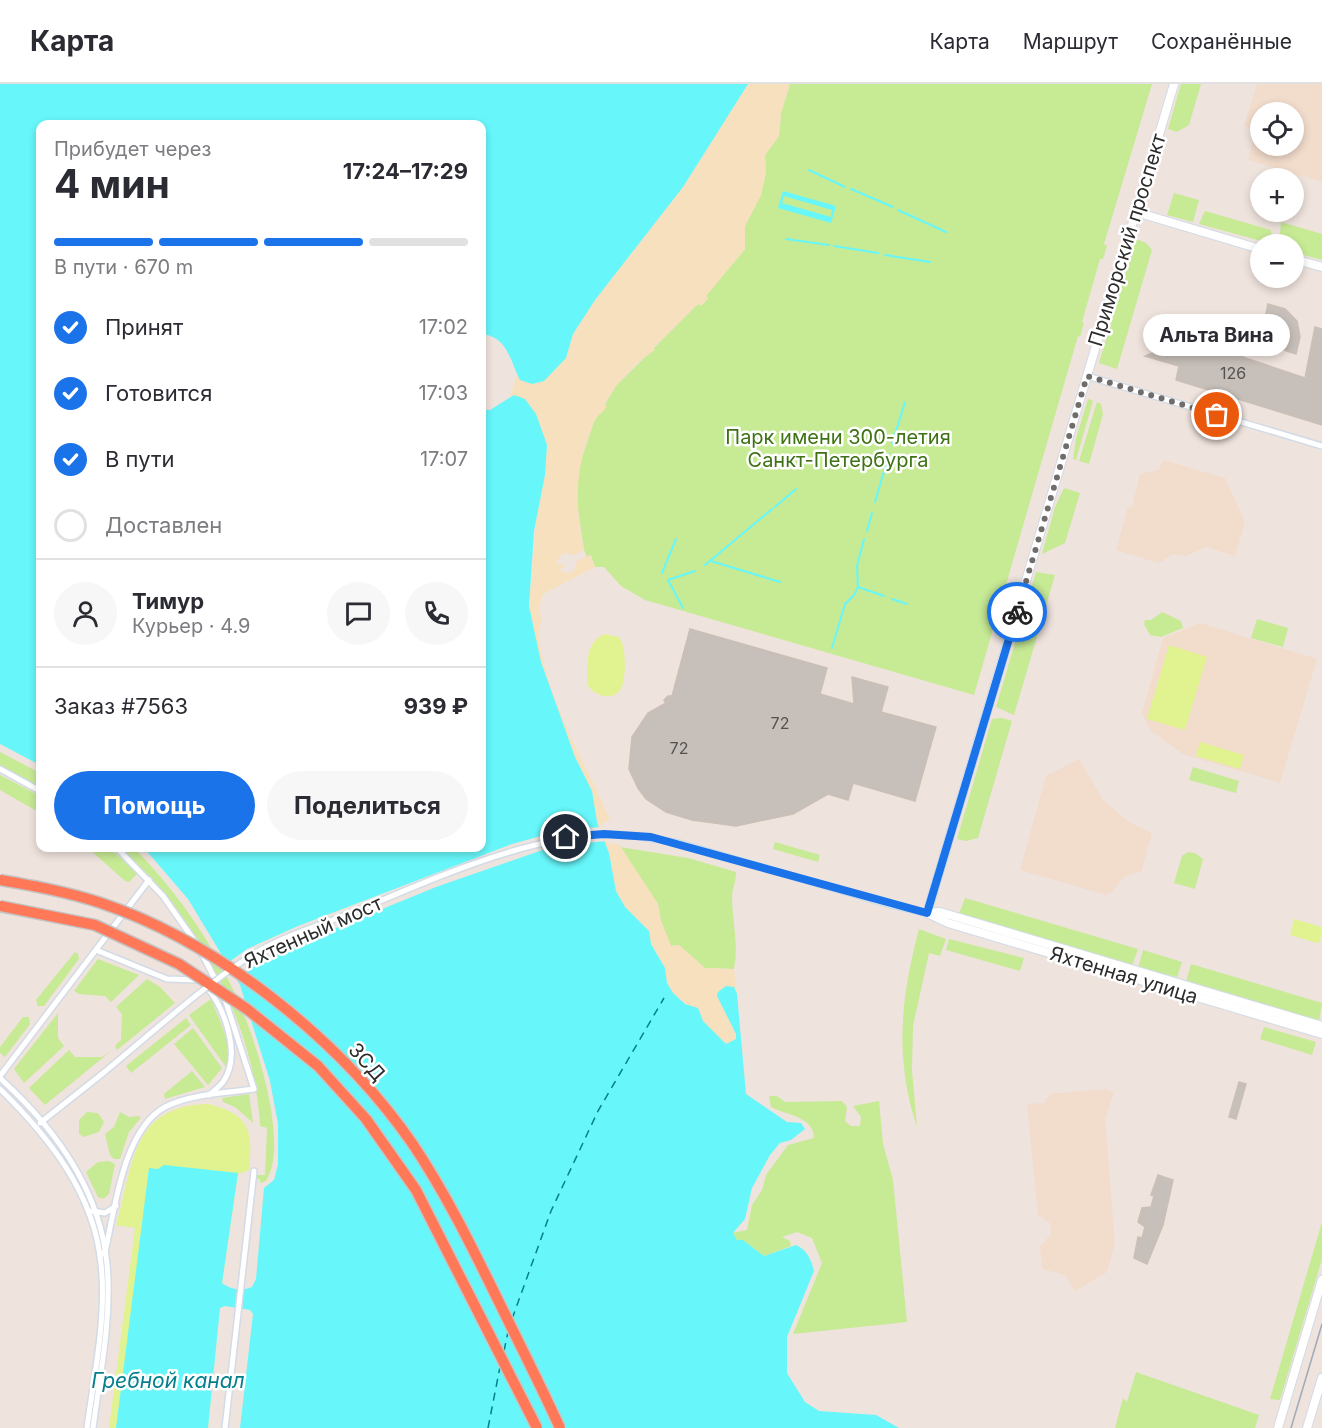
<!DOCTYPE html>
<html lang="ru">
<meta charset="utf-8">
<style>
:root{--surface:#fff;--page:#f7f7f7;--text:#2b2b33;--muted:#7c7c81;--line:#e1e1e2;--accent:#1a73e8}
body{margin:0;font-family:Inter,sans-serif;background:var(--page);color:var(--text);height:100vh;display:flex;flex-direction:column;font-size:22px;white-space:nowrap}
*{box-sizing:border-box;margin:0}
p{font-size:20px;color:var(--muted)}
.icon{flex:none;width:33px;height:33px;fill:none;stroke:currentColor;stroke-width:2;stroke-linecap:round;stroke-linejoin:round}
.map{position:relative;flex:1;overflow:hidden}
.side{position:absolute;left:36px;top:36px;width:450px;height:732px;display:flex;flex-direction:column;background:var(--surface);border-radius:12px;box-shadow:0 3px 9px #0003}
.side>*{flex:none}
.controls{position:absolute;left:1250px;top:18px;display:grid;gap:12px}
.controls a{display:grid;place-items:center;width:54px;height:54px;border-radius:50%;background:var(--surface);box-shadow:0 3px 9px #0003;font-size:30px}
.pin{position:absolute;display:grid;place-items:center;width:51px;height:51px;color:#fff;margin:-26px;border:3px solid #fff;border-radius:50%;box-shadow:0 2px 6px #0007}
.courier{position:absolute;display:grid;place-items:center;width:60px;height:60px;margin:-30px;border:4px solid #1a73e8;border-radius:50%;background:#fff;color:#222;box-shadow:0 2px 8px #0007}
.bubble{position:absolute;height:42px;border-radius:21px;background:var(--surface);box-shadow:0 3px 9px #0003;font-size:20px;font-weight:700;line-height:42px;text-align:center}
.summary em{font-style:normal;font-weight:700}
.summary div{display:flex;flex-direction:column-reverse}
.summary{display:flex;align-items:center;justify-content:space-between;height:102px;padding:0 18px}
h1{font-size:39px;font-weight:700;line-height:45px}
.bar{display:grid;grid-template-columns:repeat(4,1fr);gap:9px 6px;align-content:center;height:72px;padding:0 18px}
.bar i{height:8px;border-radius:4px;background:var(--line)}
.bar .on{background:var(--accent)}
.bar p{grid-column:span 4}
.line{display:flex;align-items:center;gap:15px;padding:0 18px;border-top:2px solid var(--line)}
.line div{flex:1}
.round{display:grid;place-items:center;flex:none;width:63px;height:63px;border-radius:32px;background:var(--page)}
ol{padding:0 18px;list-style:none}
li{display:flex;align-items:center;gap:18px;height:66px}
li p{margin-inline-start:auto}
li .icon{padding:6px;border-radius:50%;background:var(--accent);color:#fff;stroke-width:4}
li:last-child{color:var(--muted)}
li i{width:33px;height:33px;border:3px solid var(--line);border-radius:50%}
.button{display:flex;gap:12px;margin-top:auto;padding:12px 18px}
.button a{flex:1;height:69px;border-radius:36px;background:var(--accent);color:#fff;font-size:24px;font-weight:700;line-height:69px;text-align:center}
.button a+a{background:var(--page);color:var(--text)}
header{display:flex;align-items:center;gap:36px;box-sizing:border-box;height:84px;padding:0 30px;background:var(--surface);border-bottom:2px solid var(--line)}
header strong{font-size:28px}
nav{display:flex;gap:33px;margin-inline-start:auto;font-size:21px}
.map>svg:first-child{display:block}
.education{fill:#f2dccc;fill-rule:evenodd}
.green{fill:#c7ea95}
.sand{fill:#f6e0be}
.pitch{fill:#e1f290}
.water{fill:#67f7fa;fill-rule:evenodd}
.pier{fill:#efe3dd}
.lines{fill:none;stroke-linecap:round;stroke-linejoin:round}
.stream{stroke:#67f7fa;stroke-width:2}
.ferry{stroke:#037f8d;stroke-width:1.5;stroke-dasharray:8 6;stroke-linecap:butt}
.building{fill:#c7bfb9;stroke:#cbbfb6;stroke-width:1.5}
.street-casing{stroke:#d2dbe6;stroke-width:8}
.secondary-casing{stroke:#d2dbe6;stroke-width:10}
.street{stroke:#fff;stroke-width:5}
.secondary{stroke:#fff;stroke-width:8}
.tram{stroke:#9fa9b8;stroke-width:1.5}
.street-bridge-casing{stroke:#d2dbe6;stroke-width:8;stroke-linecap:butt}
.highway-bridge-casing{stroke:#c4c4c4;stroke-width:13;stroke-linecap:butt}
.street-bridge{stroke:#fff;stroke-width:5}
.highway-bridge{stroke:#ff7858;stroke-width:10}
.done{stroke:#706c6a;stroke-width:6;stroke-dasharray:0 10.8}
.route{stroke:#1a73e8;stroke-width:8}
.labels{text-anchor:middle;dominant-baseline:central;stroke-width:5;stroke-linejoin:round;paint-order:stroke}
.number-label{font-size:16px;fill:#53514f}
.street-label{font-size:20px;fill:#2c2c2c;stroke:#fff}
.park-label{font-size:20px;fill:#3e7214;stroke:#fff}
.water-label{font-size:21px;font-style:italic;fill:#037f8d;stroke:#fff}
</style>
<header>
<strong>Карта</strong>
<nav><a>Карта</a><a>Маршрут</a><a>Сохранённые</a></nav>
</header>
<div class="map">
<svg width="1322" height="1344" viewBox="0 0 1322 1344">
<rect width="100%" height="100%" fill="#efe3dd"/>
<!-- education -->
<g class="education">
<path d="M1257 0H1322V98L1248 76 1256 46 1244 42ZM1293 28V62H1260V28Z"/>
<polygon points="1163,376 1225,394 1245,438 1235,472 1206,463 1186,472 1173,470 1159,479 1116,466 1128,423 1132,424 1140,390 1158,386"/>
<polygon points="1200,539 1317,575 1280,699 1183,670 1151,647 1142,629 1163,554"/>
<polygon points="1079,675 1103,716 1129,738 1152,749 1141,788 1125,792 1112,808 1106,811 1020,786 1046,692"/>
<polygon points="1105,1005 1114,1008 1105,1035 1115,1159 1107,1188 1075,1207 1065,1191 1042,1185 1040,1163 1051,1150 1050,1139 1038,1131 1027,1020 1044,1019 1050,1010"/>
</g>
<!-- green -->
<g class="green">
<polygon points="790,0 1152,0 1104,160 1107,162 1103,175 1100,175 1082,238 1084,239 1080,253 1078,252 974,611 645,516 621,502 604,483 595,483 591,471 587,473 584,466 576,411 579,382 594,338 616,302 698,220 708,214 706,212 745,165 745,142 761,111 766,88 765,71 779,52 781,29"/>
<polygon points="1181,0 1201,0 1189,41 1177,48 1168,45"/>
<polygon points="1174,109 1199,116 1193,138 1167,131"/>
<polygon points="1205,127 1271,146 1272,160 1199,140"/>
<polygon points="1281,138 1322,150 1322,176 1293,168 1293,160 1279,160"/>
<polygon points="1136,155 1146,159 1152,166 1117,285 1099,279"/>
<polygon points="1088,315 1093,317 1076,376 1073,375 1076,354"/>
<polygon points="1097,318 1101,320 1103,330 1089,380 1079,377"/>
<polygon points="1064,404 1080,409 1065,459 1042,470 1055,423"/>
<polygon points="1036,488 1055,491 1014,631 996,623"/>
<polygon points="1162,528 1181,537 1183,544 1161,553 1150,551 1144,540 1145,536 1151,536"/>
<polygon points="1257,535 1288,544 1283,563 1251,554"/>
<polygon points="1002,634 1012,637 978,754 966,757 957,755 992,635"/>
<polygon points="0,668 40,689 40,705 0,682"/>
<polygon points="1193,683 1239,697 1236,709 1189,696"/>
<polygon points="0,691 40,712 40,729 0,706"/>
<polygon points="775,758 820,771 818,778 773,765"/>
<path d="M620 763 688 774 736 788C736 797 733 803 732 812 732 837 739 860 734 885L705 884 679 861 671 862 661 837 658 820Z"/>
<polygon points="88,764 110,764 137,790 129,798 125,797"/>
<path d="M119 764H134C205 836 253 925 271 1025 274 1047 278 1078 266 1097L260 1099V1095H257V1091H265L267 1044 260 1042C254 934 196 837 119 764Z"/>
<polygon points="1188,768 1195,769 1203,775 1195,805 1174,799 1182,772"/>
<polygon points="965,814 1138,865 1132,882 959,830"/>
<path d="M919 845 946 855 940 872 929 869 913 942 912 986 917 1043C894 974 901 913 919 845Z"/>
<polygon points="949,855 1024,874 1020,887 946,866"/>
<polygon points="1143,866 1182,878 1177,893 1138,884"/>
<polygon points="75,868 78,870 79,875 44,922 38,922 36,916"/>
<polygon points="98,875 139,891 111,918 105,912 79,910 74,907"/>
<polygon points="1191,880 1322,919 1319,937 1186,898"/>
<polygon points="147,895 160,903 175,919 117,966 115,962 121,956 122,930 116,923"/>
<path d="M211 915C219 935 233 960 226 983L189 931Z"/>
<polygon points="58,929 58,954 64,962 24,999 14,985"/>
<polygon points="23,933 29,933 30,940 5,973 0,969 0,963"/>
<polygon points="186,934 191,941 131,989 126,982"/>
<polygon points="1264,943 1316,958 1312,971 1260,955"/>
<polygon points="193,944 222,984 208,1001 174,960"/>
<polygon points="69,966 75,973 102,973 111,967 45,1021 29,1004"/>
<polygon points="192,987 205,1003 165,1015 164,1010"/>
<polygon points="249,1010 253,1039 235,1023 223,1018 222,1014"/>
<path d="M769 1012H777L785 1018 842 1017 847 1023 845 1037 851 1042H860L861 1033 853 1022 879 1017 883 1060 893 1096 907 1238 793 1250 822 1179 812 1154 797 1148 782 1153 790 1157 791 1162 764 1172 743 1156H737L732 1149 747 1146 752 1121 762 1106 766 1091 788 1061 814 1054C814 1032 785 1031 771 1023Z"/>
<polygon points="87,1028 98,1029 104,1038 99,1048 84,1053 79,1050 79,1036"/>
<polygon points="120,1028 129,1033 140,1032 140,1035 129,1048 120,1075 114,1075 110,1071 105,1050 114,1043"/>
<polygon points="109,1077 115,1080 109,1110 103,1115 98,1113 86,1088 98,1078"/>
<polygon points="1322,1138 1322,1175 1280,1316 1270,1315"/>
<polygon points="1136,1288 1259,1331 1255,1344 1115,1344 1123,1314 1127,1318"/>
</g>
<!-- sand -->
<path class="sand" d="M748 0H790L781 29 779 52 765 71 766 88 761 111 745 142V165L706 212 708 215 701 222 698 220 653 264 655 266 638 278 616 302 604 320 607 322C602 330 598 330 594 338 575 381 574 421 584 466L574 471 564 469 557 476V482L562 479 564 483 559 486 569 489 574 487 577 477 590 471 595 483 545 509C538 518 540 524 541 535 541 541 538 547 539 553 547 618 585 677 610 736L601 740 608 759 619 760 658 820 661 837 671 862 679 861 705 884 734 885 737 910 734 903V947L737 955 726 960 703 937 698 924 685 920 673 909 667 899 665 884 651 860 649 847 625 823 616 807 609 769 597 738 592 707 575 673 541 578 529 522 537 424 536 330 525 315 510 312 517 291 520 296 537 299 543 297 566 274 573 250 595 216 683 103Z"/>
<!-- pitch -->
<g class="pitch">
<path d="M605 550 619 553C626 562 626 588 623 599 618 619 595 614 587 600 588 582 584 558 605 550Z"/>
<polygon points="1169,561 1207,573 1185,646 1147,635"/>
<polygon points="1200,658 1244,671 1240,685 1196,672"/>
<polygon points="1294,835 1322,843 1320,858 1317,859 1290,851"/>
<path d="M208 1020C251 1030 253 1048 249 1086L238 1090 222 1199 208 1344H109L135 1144 116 1141C134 1081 130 1022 208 1020Z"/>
</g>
<!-- water -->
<g class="water">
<path d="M0 0H748L683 103 595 216 573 250 566 274 544 297 532 300 520 296C510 277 508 253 482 250V40H40V681L0 660Z"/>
<path d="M783 107 836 122 831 139 778 124ZM784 112 832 126 831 133 782 119Z"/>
<path d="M514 311 525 315 536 330 547 361 545 391 534 447 529 522 541 578 575 673 592 707 597 738 609 769 616 807 625 823 649 847 651 860 665 884 667 899 673 909 685 920 698 924 703 937 726 960 736 955V950L717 912 718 908 726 902 734 903 737 910 746 1010 787 1038 801 1039 805 1045 791 1056 780 1059 770 1071 752 1104 745 1135 733 1149 737 1156H743L764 1172 796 1161C807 1166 811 1175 814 1187L787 1253V1289L805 1318 819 1327 876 1331 899 1344H240L253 1230 250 1226 225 1222 220 1224 208 1344H116L149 1084 158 1085 164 1081 238 1089 222 1199C231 1206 242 1207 252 1203L256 1195 264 1104 274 1096 278 1080V1040L270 997 240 901 188 815 144 764H482V326H490Z"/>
</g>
<!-- pier -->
<polygon class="pier" points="601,743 606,757 554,762 436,803 282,866 233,895 225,881 247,865 298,842 512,760 563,746"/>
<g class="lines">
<!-- stream -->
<g class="stream">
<polyline points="809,86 845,103"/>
<polyline points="851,105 893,123"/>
<polyline points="898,126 946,148"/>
<polyline points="786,155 829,161"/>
<polyline points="834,162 878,169"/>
<polyline points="885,171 930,178"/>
<polyline points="892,360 905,318"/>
<polyline points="875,418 889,370"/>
<polyline points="775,423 796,405"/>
<polyline points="867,447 872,429"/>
<polyline points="711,477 780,498"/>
<polyline points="705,481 772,425"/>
<polyline points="662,489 676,455"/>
<polyline points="858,503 884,512"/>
<polyline points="892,515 907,520"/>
<polyline points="683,524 668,496 695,487"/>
<polyline points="832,564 845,520 854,511 858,503 857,482 864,455"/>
</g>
<!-- ferry -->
<g class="ferry">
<polyline points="512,1235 551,1127 598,1027 664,914"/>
<polyline points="504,1267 508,1248"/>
<polyline points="488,1344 500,1283"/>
</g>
</g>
<!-- building -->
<g class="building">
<polygon points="1268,220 1285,225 1297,237 1300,253 1296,270 1272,262 1266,256 1264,238"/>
<polygon points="1315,243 1322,245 1322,341 1176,296 1179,282 1145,272 1186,254 1305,294"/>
<polygon points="690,545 827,584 820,610 854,620 852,593 888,603 881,628 936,643 915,717 853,699 848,716 828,710 793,730 736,742 692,736 666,728 646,715 638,704 629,685 632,653 648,629 666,619 664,616 668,612 672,612"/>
<polygon points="1239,998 1246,1000 1236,1035 1229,1033"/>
<polygon points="1158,1091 1173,1096 1163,1141 1147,1180 1134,1174 1138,1153 1142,1154 1145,1143 1138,1138 1142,1124 1151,1123 1154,1112 1151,1111"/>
</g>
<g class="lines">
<defs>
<g id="street">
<polyline points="1087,292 1322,362"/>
<polyline points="0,685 40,707"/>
<polyline points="636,752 679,759 891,821 927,829"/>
<polyline points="117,764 163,812 196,859"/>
<polyline points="96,866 167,895 199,896"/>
<polyline points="202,870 217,899"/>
<path d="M206 902C225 925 242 971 223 998 219 1003 214 1007 209 1011"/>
<polyline points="0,992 149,796"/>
<path d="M0 994C54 1043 100 1106 107 1180 112 1234 100 1291 93 1344"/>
<path d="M0 1005C49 1053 94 1109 101 1180 107 1233 94 1291 87 1344"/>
<polyline points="40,1039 102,990"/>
<polyline points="92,1127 105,1129 116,1122"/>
<path d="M100 1171 105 1168C115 1125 123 1046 165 1023 190 1010 226 1009 254 1005L224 912"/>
<polyline points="225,1344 254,1087"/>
</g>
<g id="secondary">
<polyline points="1136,128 1260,165"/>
<polyline points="1293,175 1322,183"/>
<polyline points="927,829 1174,0"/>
<polyline points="927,829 948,839 1322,950"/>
<polyline points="928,829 940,828 1322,942"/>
<polyline points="1278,1344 1322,1196"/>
<polyline points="1307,1344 1322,1294"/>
</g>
</defs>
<!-- street casing -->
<use href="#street" class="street-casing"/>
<!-- secondary casing -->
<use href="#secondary" class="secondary-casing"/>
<!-- street -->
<use href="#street" class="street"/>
<!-- secondary -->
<use href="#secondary" class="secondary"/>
<!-- tram -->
<polyline class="tram" points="1291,1344 1322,1240"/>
<defs>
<path id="street-bridge" d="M102 990C151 950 199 905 252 871 281 853 317 842 349 830 434 795 544 742 636 752"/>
<g id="highway-bridge">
<path d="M0 796C34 802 68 808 101 819 220 859 341 957 412 1059 445 1108 471 1161 497 1214 518 1257 540 1300 560 1344"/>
<polyline points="0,822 95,841 179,880 247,925 318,982 366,1035 416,1106 537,1344"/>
</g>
</defs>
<!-- street-bridge casing -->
<use href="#street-bridge" class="street-bridge-casing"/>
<!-- highway-bridge casing -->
<use href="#highway-bridge" class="highway-bridge-casing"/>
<!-- street-bridge -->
<use href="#street-bridge" class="street-bridge"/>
<!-- highway-bridge -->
<use href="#highway-bridge" class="highway-bridge"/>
</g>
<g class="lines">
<!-- done -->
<polyline class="done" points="1017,528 1087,292 1217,331"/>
<!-- route -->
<polyline class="route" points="566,753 604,750 651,753 927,829 1017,528"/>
</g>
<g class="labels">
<!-- number labels -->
<g class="number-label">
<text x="1233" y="289">126</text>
<text x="780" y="639">72</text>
<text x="679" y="664">72</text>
</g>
<!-- street labels -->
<g class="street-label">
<text transform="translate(1127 156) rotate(-73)">Приморский проспект</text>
<text transform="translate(313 848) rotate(-24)">Яхтенный мост</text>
<text transform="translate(1124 891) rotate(17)">Яхтенная улица</text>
<text transform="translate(367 978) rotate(48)">ЗСД</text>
</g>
<!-- park labels -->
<g class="park-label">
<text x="838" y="353">Парк имени 300-летия<tspan x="838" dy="23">Санкт-Петербурга</tspan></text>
</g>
<!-- water labels -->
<g class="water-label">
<text x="168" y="1296">Гребной канал</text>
</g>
</g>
</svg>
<div class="controls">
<a><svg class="icon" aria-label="locate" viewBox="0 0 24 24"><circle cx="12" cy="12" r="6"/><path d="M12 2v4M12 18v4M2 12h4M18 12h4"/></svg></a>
<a>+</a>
<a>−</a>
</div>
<div class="pin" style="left:1217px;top:331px;background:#ea580c"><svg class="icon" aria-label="bag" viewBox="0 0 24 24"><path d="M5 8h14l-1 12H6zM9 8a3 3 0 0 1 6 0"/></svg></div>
<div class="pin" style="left:566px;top:753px;background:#1f2937"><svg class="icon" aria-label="home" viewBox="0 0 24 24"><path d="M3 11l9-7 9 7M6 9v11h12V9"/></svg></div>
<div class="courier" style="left:1017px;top:528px"><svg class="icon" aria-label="bike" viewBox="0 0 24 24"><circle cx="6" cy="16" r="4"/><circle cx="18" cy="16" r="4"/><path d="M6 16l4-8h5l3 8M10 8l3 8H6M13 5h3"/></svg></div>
<div class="bubble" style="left:1143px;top:230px;width:147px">Альта Вина</div>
<section class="side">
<div class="summary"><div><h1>4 мин</h1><p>Прибудет через</p></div><em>17:24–17:29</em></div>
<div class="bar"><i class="on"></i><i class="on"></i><i class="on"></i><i></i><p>В пути · 670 m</p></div>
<ol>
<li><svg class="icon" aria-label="check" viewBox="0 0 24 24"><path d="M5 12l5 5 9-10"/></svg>Принят<p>17:02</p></li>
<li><svg class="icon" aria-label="check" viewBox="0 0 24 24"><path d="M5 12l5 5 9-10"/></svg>Готовится<p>17:03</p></li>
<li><svg class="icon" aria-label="check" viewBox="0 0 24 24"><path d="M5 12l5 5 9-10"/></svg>В пути<p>17:07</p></li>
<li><i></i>Доставлен</li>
</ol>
<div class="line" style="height:108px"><a class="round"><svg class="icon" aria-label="person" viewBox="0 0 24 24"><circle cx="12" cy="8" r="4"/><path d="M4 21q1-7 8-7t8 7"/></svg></a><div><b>Тимур</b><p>Курьер · 4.9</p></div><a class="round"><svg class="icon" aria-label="chat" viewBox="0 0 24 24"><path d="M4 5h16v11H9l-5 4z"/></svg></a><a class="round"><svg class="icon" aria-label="phone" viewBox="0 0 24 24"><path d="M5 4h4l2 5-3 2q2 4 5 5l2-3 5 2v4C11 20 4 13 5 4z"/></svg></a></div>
<div class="line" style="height:78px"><div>Заказ #7563</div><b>939 ₽</b></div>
<div class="button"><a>Помощь</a><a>Поделиться</a></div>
</section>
</div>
